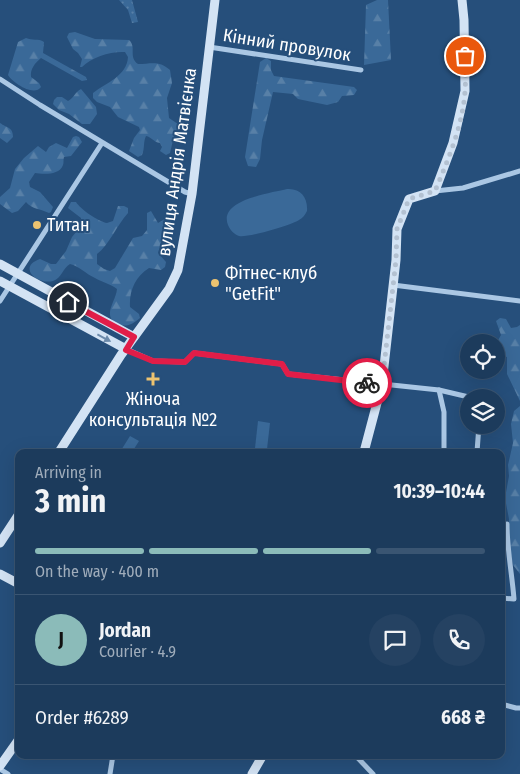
<!DOCTYPE html>
<meta charset="utf-8">
<style>
:root{--surface:#1c3b5c;--page:#254262;--text:#f1f3f6;--muted:#a0adbb;--line:#3a5572;--accent:#8bbbb9}
body{margin:0;font-family:"Fira Sans Condensed",sans-serif;background:var(--page);color:var(--text);height:100vh;display:flex;flex-direction:column;font-size:19px;white-space:nowrap}
*{box-sizing:border-box;margin:0}
p{font-size:16px;color:var(--muted)}
.icon{flex:none;width:28px;height:28px;fill:none;stroke:currentColor;stroke-width:2;stroke-linecap:round;stroke-linejoin:round}
.map{position:relative;flex:1;overflow:hidden}
.sheet{position:absolute;left:15px;top:449px;width:490px;height:310px;display:flex;flex-direction:column;background:var(--surface);border-radius:10px;box-shadow:0 5px 20px #0002,0 0 0 1px var(--line)}
.sheet>*{flex:none}
.controls{position:absolute;left:460px;top:334px;display:grid;gap:10px}
.controls a{display:grid;place-items:center;width:45px;height:45px;border-radius:50%;background:var(--surface);box-shadow:0 5px 20px #0002,0 0 0 1px var(--line);font-size:25px}
.pin{position:absolute;display:grid;place-items:center;width:42px;height:42px;color:#fff;margin:-21px;border:2px solid #fff;border-radius:50%;box-shadow:0 1px 5px #0007}
.courier{position:absolute;display:grid;place-items:center;width:50px;height:50px;margin:-25px;border:4px solid #e11d48;border-radius:50%;background:#fff;color:#222;box-shadow:0 1px 6px #0007}
.overview em{font-style:normal;font-weight:700}
.overview div{display:flex;flex-direction:column-reverse}
.overview{display:flex;align-items:center;justify-content:space-between;height:85px;padding:0 20px}
h1{font-size:32px;font-weight:700;line-height:38px}
.bar{display:grid;grid-template-columns:repeat(4,1fr);gap:8px 5px;align-content:center;height:60px;padding:0 20px}
.bar i{height:6px;border-radius:4px;background:var(--line)}
.bar .selected{background:var(--accent)}
.bar p{grid-column:span 4}
.line{display:flex;align-items:center;gap:12px;padding:0 20px;border-top:1px solid var(--line)}
.line div{flex:1}
.round{display:grid;place-items:center;flex:none;width:52px;height:52px;border-radius:26px;background:var(--page)}
.map>svg:first-child{display:block}
.grass{fill:url(#grass-dots)}
.forest{fill:url(#forest-firs)}
.park{fill:url(#park-crowns)}
.pitch{fill:#3a6998}
.lines{fill:none;stroke-linecap:round;stroke-linejoin:round}
.street{stroke:#aac7e4;stroke-width:5}
.secondary{stroke:#d3e3f4;stroke-width:9}
.oneway{fill:#6b8aab}
.done{stroke:#b3c1d1;stroke-width:5;stroke-dasharray:0 9}
.route{stroke:#e11d48;stroke-width:6}
.poi-dot{fill:#ecc370;stroke:#264f7b;stroke-width:2}
.labels{text-anchor:middle;dominant-baseline:central;stroke-width:4;stroke-linejoin:round;paint-order:stroke}
.street-label{font-size:18px;fill:#fff;stroke:#264f7b}
.poi-label{font-size:18px;fill:#fff;stroke:#264f7b;text-anchor:start}
</style>
<div class="map">
<svg width="520" height="774" viewBox="0 0 520 774">
<defs>
<pattern id="grass-dots" width="8" height="8" patternUnits="userSpaceOnUse" patternTransform="scale(1.25)"><rect width="8" height="8" fill="#3a6998"/><path d="M2 2h.1M6 6h.1" fill="none" stroke="#5880a7" stroke-width="1.8" stroke-linecap="round"/></pattern>
<pattern id="forest-firs" width="22" height="20" patternUnits="userSpaceOnUse" patternTransform="scale(1.25)"><rect width="22" height="20" fill="#3a6998"/><path d="M5 1l3.5 6h-7zM16 11l3.5 6h-7z" fill="#5880a7"/></pattern>
<pattern id="park-crowns" width="20" height="18" patternUnits="userSpaceOnUse" patternTransform="scale(1.25)"><rect width="20" height="18" fill="#3a6998"/><path d="M2 6a3 3 0 1 1 6 0M12 15a3 3 0 1 1 6 0" fill="none" stroke="#5880a7"/></pattern>
</defs>
<rect width="100%" height="100%" fill="#264f7b"/>
<!-- grass -->
<polygon class="grass" points="119,0 132,0 138,22 132,23 128,10"/>
<!-- forest -->
<g class="forest">
<polygon points="377,0 388,0 391,60 364,65 366,5"/>
<path d="M75 32 95 39 129 40C137 47 128 57 138 64 151 64 159 60 170 70L172 83 167 98 169 118 178 124 179 127 174 136 170 153 166 155 160 151 162 147 160 143C153 142 152 137 146 136 143 142 145 148 142 155L138 157 129 151 134 138 140 130 139 127 118 117 110 107 97 102 93 98V93C106 83 127 76 128 57L125 52C111 51 92 57 82 67H80L82 59 78 53 73 49 67 37 69 33Z"/>
<path d="M26 38C32 41 38 38 44 42L43 53 86 77 87 80 82 81 41 58C35 63 30 69 31 77L39 83 41 87C34 97 13 83 8 75L18 42Z"/>
<polygon points="266,58 271,61 271,70 274,76 354,87 357,90 354,95 342,96 338,102 327,105 298,99 293,94 273,92 262,140 260,159 256,167 248,166 245,157 260,62"/>
<path d="M81 89 96 107 97 114 90 124H82L69 114 59 110 53 104 54 100 57 97H62L68 101C74 98 75 92 81 89Z"/>
<path d="M0 123C7 128 13 127 13 137L7 143 0 138Z"/>
<path d="M76 136 79 137 82 142 71 156 64 157C63 160 64 163 63 165 59 176 42 174 35 173L29 182 30 187 40 192 53 207 51 212 49 213C41 209 31 209 26 202L18 211 12 213 0 204V197L10 188 15 169 24 158 38 146 46 152 49 147 56 143 67 148 73 137Z"/>
<path d="M71 202H76C80 209 99 222 107 223L113 221 118 206H124L128 208V213C117 225 109 245 97 254V264L104 269 110 271 115 268 133 238 142 236 147 230V213L151 211 158 223 168 217 172 218 175 221 174 226 168 227 163 236 158 253 166 262 165 267 161 270 149 268C135 277 129 291 130 307L139 314 140 318C133 324 126 328 118 324 101 316 116 302 117 289 111 284 102 282 95 278 86 274 79 266 70 264 63 268 61 279 53 281 37 285 17 267 40 259L51 264H56L66 251 72 237 81 226V218L68 208Z"/>
<polygon points="500,318 506,319 511,328 517,327 520,325 520,401 507,374 507,357 496,354 496,344 501,335 496,321"/>
<polygon points="520,406 520,574 513,565 509,546 509,519 505,498 509,476 508,465 513,443 511,424 514,411"/>
</g>
<!-- park -->
<polygon class="park" points="130,436 139,441 132,452 120,452"/>
<!-- pitch -->
<g class="pitch">
<path d="M287 189C301 188 308 198 307 211 305 215 303 218 299 220 292 225 248 238 239 236 234 234 230 230 228 225 218 200 271 193 287 189Z"/>
<polygon points="258,421 270,423 267,449 255,448"/>
</g>
<g class="lines">
<!-- street -->
<g class="street">
<polyline points="209,47 361,70"/>
<polyline points="0,79 40,105 185,192 192,194"/>
<polyline points="435,191 463,188 520,171"/>
<polyline points="393,285 520,301"/>
<polyline points="0,301 102,143"/>
<polyline points="126,349 153,361 185,362 194,353 282,364 288,374 439,390 473,398"/>
<polyline points="439,390 444,412 444,452"/>
<polyline points="477,452 479,425"/>
<path d="M501 598 514 599C512 574 507 549 507 524"/>
<polyline points="501,704 516,708 520,708"/>
<polyline points="355,755 373,774"/>
<polyline points="0,769 8,774"/>
<polyline points="110,774 113,755"/>
</g>
<!-- secondary -->
<g class="secondary">
<polyline points="0,264 134,337"/>
<polyline points="0,281 126,349"/>
<polyline points="59,452 121,355 169,289 178,270 192,194 215,0"/>
<polyline points="364,452 382,384 396,260 397,229 409,199 435,191 453,143 465,91 464,20 462,0"/>
<polyline points="0,543 19,514"/>
<polyline points="0,574 19,584"/>
<polyline points="0,766 19,739"/>
<polyline points="252,774 263,755"/>
</g>
</g>
<!-- one-way arrows -->
<defs><path id="oneway-solid" d="M-6-.8H1V-3.2L6.5 0L1 3.2V.8H-6Z" transform="scale(1.25)"/></defs>
<use class="oneway" href="#oneway-solid" transform="translate(104 338) rotate(28)"/>
<g class="lines">
<!-- done -->
<path class="done" d="M367 383 382 384 396 260 397 229 409 199 435 191C448 160 463 125 465 91 466 79 465 67 465 56"/>
<!-- route -->
<polyline class="route" points="68,302 134,337 126,350 153,361 185,362 194,353 282,364 288,374 367,383"/>
</g>
<!-- markers -->
<g class="poi-dot">
<circle cx="37" cy="225" r="5"/>
<circle cx="215" cy="283" r="5"/>
<path d="M150.5 371.5h5v5h5v5h-5v5h-5v-5h-5v-5h5z"/>
</g>
<g class="labels">
<!-- street labels -->
<g class="street-label">
<text transform="translate(287 45) rotate(9)">Кінний провулок</text>
<text transform="translate(177 162) rotate(-82)">вулиця Андрія Матвієнка</text>
</g>
<!-- poi labels -->
<g class="poi-label">
<text x="47" y="225">Титан</text>
<text x="225" y="273">Фітнес-клуб<tspan x="225" dy="21">"GetFit"</tspan></text>
<text x="153" y="399" text-anchor="middle">Жіноча<tspan x="153" dy="21">консультація №2</tspan></text>
</g>
</g>
</svg>
<div class="controls">
<a><svg class="icon" aria-label="locate" viewBox="0 0 24 24"><circle cx="12" cy="12" r="6"/><path d="M12 2v4M12 18v4M2 12h4M18 12h4"/></svg></a>
<a><svg class="icon" aria-label="layers" viewBox="0 0 24 24"><path d="M12 4l9 5-9 5-9-5zM3 14l9 5 9-5"/></svg></a>
</div>
<div class="pin" style="left:465px;top:56px;background:#ea580c"><svg class="icon" aria-label="bag" viewBox="0 0 24 24"><path d="M5 8h14l-1 12H6zM9 8a3 3 0 0 1 6 0"/></svg></div>
<div class="pin" style="left:68px;top:302px;background:#1f2937"><svg class="icon" aria-label="home" viewBox="0 0 24 24"><path d="M3 11l9-7 9 7M6 9v11h12V9"/></svg></div>
<div class="courier" style="left:367px;top:383px"><svg class="icon" aria-label="bike" viewBox="0 0 24 24"><circle cx="6" cy="16" r="4"/><circle cx="18" cy="16" r="4"/><path d="M6 16l4-8h5l3 8M10 8l3 8H6M13 5h3"/></svg></div>
<section class="sheet">
<div class="overview"><div><h1>3 min</h1><p>Arriving in</p></div><em>10:39–10:44</em></div>
<div class="bar"><i class="selected"></i><i class="selected"></i><i class="selected"></i><i></i><p>On the way · 400 m</p></div>
<div class="line" style="height:90px"><b class="round" style="background:var(--accent);color:#111">J</b><div><b>Jordan</b><p>Courier · 4.9</p></div><a class="round"><svg class="icon" aria-label="chat" viewBox="0 0 24 24"><path d="M4 5h16v11H9l-5 4z"/></svg></a><a class="round"><svg class="icon" aria-label="phone" viewBox="0 0 24 24"><path d="M5 4h4l2 5-3 2q2 4 5 5l2-3 5 2v4C11 20 4 13 5 4z"/></svg></a></div>
<div class="line" style="height:65px"><div>Order #6289</div><b>668 ₴</b></div>
</section>
</div>
